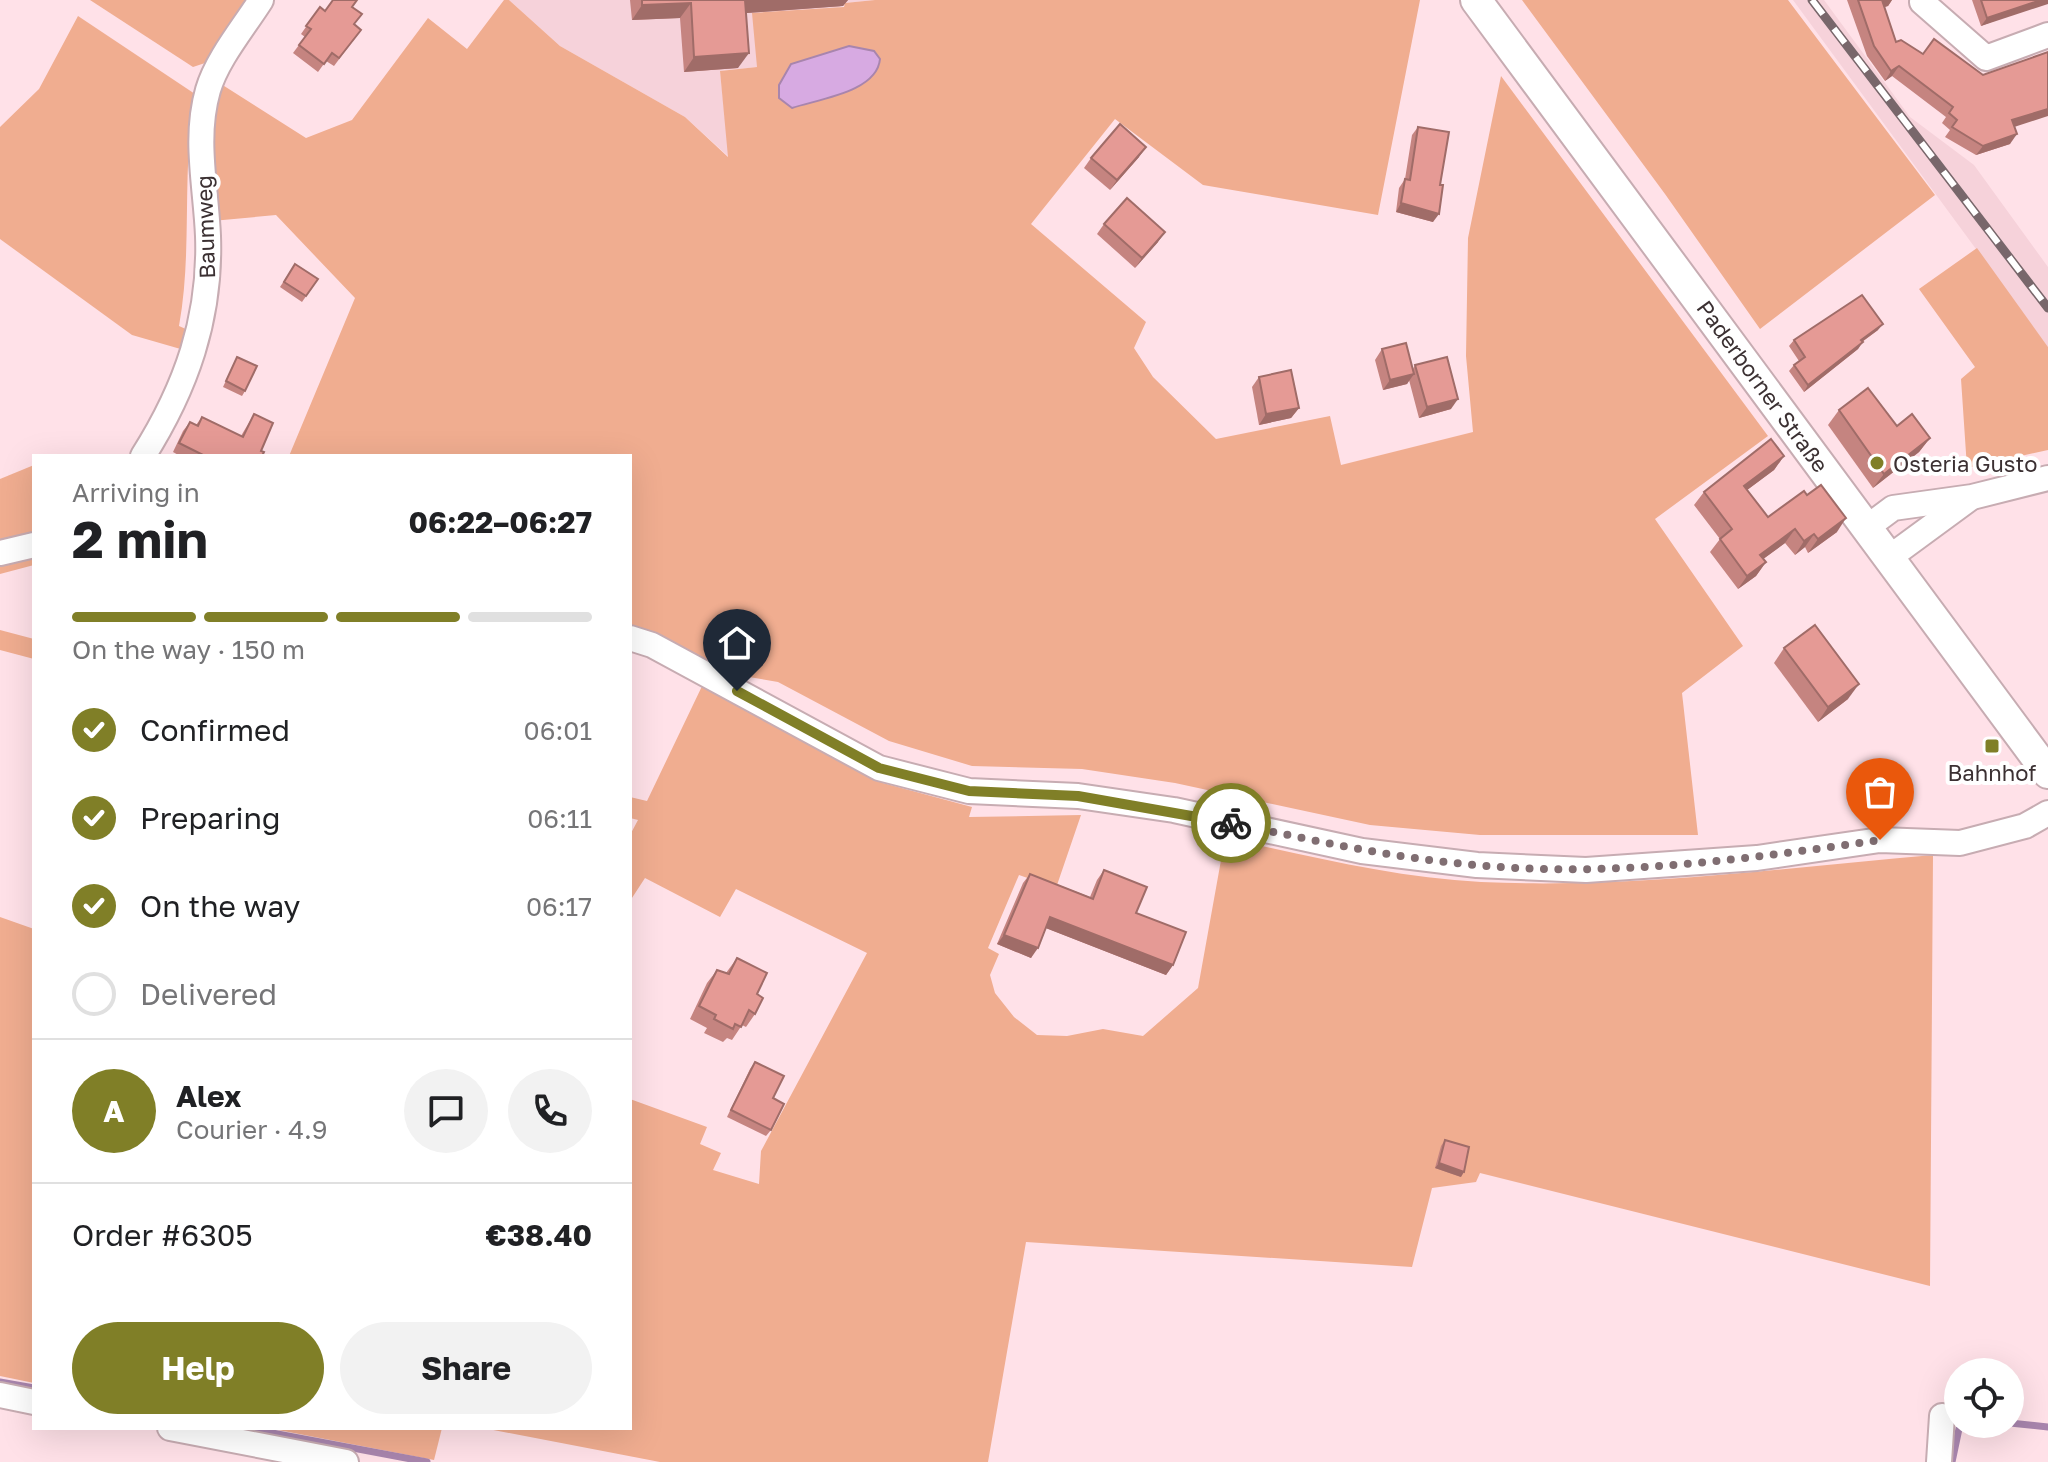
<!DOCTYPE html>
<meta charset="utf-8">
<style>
:root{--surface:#fff;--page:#f2f2f2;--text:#202124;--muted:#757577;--line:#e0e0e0;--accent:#807f27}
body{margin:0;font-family:"Golos Text",sans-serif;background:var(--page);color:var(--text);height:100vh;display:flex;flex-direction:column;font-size:30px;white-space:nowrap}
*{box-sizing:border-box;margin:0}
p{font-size:26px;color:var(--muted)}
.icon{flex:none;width:44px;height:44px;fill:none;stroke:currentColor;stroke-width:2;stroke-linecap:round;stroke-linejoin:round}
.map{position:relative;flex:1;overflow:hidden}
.panel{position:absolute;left:32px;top:454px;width:600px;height:976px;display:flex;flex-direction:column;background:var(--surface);border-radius:0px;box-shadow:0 8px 32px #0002}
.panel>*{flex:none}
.fabs{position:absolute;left:1944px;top:1358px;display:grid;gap:16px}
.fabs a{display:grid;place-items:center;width:80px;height:80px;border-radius:50%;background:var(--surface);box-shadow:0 8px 32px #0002;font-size:40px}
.pin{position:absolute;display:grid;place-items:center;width:68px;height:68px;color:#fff;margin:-82px -34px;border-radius:50% 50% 50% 0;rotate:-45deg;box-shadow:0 0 8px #0007}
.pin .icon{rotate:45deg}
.courier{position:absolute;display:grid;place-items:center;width:80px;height:80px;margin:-40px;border:6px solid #807f27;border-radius:50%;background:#fff;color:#222;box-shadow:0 2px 10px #0007}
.head em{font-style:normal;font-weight:700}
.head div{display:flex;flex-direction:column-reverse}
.head{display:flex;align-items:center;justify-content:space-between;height:136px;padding:0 40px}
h1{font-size:52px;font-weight:700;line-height:60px}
.bar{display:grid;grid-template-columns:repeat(4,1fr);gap:12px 8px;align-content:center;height:96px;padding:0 40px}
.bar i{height:10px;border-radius:6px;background:var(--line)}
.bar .active{background:var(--accent)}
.bar p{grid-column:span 4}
.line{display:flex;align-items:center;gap:20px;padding:0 40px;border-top:2px solid var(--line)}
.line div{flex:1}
.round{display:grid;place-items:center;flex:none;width:84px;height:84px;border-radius:42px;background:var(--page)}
ol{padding:0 40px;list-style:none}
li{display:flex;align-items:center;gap:24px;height:88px}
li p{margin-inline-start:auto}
li .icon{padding:8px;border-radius:50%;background:var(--accent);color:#fff;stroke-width:4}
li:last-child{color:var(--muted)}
li i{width:44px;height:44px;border:4px solid var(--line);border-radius:50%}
.action{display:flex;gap:16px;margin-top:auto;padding:16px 40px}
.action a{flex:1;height:92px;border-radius:48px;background:var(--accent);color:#fff;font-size:32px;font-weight:700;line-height:92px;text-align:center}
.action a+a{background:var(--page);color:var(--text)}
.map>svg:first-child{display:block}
.built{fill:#f6d2da}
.green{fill:#f0ad90}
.water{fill:#d7aae2;stroke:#a885ad;stroke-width:2}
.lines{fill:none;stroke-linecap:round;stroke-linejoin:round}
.stream{stroke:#a885ad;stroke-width:7}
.minor-casing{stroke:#c7acb2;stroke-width:28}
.major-casing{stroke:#c7acb2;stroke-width:34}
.minor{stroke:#fff;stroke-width:24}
.major{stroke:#fff;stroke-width:30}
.rail-casing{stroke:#78676b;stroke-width:9}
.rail{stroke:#fff;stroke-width:6;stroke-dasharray:18;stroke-linecap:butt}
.wall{fill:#c58480}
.shaded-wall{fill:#a06c68}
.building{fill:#e59a95;stroke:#a06c68;stroke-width:2}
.done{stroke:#806e72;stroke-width:8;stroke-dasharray:0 14.4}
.route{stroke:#807f27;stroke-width:10}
.poi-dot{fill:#807f27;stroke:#fff;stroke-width:3}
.labels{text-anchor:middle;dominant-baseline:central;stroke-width:8;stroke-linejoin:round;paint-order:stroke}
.street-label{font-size:22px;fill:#3b3032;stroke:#fff}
.poi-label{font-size:22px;fill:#3b3032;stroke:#fff;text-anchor:start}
</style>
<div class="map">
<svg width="2048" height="1462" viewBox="0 0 2048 1462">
<rect width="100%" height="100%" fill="#ffe1e8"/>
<!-- built -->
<g class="built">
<polygon points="509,0 875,0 845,3 757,67 720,71 729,157 685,117 560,46"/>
<polygon points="1793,0 1824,0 1910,117 1974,165 2048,267 2048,347"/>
</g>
<!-- green -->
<g class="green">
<polygon points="90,0 249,0 211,61 193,67"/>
<polygon points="504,0 509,0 560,46 685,117 728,157 720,71 757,67 752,13 844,7 845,3 875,0 1420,0 1378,215 1203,185 1115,119 1031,224 1146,322 1134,348 1153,377 1216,439 1330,416 1341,465 1473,432 1466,356 1468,238 1501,76 1768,436 1655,519 1743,646 1682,693 1698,835 1480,835 1370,825 1175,783 1082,769 972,766 889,741 778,682 737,675 630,628 630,456 289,456 355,298 276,215 212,221 210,144 221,84 306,138 352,120 428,18 467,49"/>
<polygon points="1522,0 1788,0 1935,195 1760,329 1665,194"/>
<path d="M78 16 195 94C181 172 193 249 179 326L188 330 184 350 132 335 0 239V127L39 89Z"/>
<polygon points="1977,248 2048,347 2048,450 1967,468 1961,379 1975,367 1919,289"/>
<polygon points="34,465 34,535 0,543 0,479"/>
<polygon points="34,550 34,565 0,574 0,559"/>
<polygon points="0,630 34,639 34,659 0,650"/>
<path d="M704 682 883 783 972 807 969 817 1081 815 1056 888 1019 875 988 948 999 954 990 975 995 993 1014 1017 1037 1035 1067 1036 1103 1029 1143 1036 1198 988 1225 838C1309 856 1395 878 1481 882 1632 889 1783 868 1933 855L1930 1286 1480 1173 1476 1182 1432 1188 1412 1267 1026 1242 988 1462H660L483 1428H630V1099L707 1127 700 1144 721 1153 713 1170 759 1184 761 1151 867 953 736 889 720 917 645 878 630 901V835L638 820 630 818V797L647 801Z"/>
<polygon points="0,917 34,929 34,1383 0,1376"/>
<polygon points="268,1428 442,1428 434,1460"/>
</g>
<!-- water -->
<path class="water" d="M849 46 874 51 880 59C877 92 819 99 792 108L779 98V85L791 64Z"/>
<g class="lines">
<!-- stream -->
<g class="stream">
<polyline points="0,1382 34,1388"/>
<polyline points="2010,1423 2048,1427"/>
<polyline points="246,1428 427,1462"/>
<polyline points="1952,1462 1960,1424"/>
</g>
<defs>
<g id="minor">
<polyline points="1922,2 1986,58 2048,35"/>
<path d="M143 456C186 388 211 318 208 236 206 187 194 138 208 90 217 59 244 27 261 0"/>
<polyline points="1866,528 1893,508 1972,497 2048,478"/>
<polyline points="0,553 34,545"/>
<polyline points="1890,557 1969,499"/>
<polyline points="630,638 652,645 879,768 969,791 1078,796 1174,810 1362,851 1477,865 1586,870 1757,858 1880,840 1960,843 2025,826 2048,813"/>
<polyline points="0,1395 34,1402"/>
<polyline points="170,1428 346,1462"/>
<polyline points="1939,1462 1942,1416"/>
</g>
<polyline id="major" points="1476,0 2048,773"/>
</defs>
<!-- minor casing -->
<use href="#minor" class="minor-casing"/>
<!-- major casing -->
<use href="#major" class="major-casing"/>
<!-- minor -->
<use href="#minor" class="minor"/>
<!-- major -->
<use href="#major" class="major"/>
<defs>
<polyline id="rail" points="1812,0 2048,308"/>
</defs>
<!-- rail casing -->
<use href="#rail" class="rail-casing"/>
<!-- rail -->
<use href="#rail" class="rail"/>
</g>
<!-- wall -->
<g class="wall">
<polygon points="630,0 848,0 843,6 746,13 738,68 684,72 680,18 632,20"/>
<polygon points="1847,0 1892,0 1888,6 1884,7 1896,42 2014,127 2010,144 1976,155 1945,137 1950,130 1942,123 1946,117 1892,76 1885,81 1867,56"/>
<polygon points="1972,0 2048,0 1981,26"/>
<polygon points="320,7 325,11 352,7 354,25 361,30 334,66 326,61 318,72 293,53 305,37 301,34"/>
<polygon points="1418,127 1440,185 1433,222 1396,212 1399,188 1405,179 1412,135"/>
<polygon points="1139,157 1110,190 1084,168 1091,158"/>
<polygon points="1104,224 1158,242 1135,268 1097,234"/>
<polygon points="295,264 318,279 302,302 280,287"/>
<polygon points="1878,330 1862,342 1858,349 1804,392 1789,371 1794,365 1799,361 1789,346 1794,340"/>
<polygon points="1382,349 1413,369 1415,365 1451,409 1419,418 1409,380 1407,384 1383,390 1375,360"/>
<polygon points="237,357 245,391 242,396 223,387"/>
<polygon points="1259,377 1299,408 1291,418 1259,425 1252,387"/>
<polygon points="1839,410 1897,426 1930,438 1919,452 1873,488 1828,425"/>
<polygon points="254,414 262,456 180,456 173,452 183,431 190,422 196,425 202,417 241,436"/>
<polygon points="1784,456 1774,470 1747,490 1768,517 1837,532 1808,553 1805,547 1795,555 1785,543 1763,559 1766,562 1756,576 1738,589 1710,552 1720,539 1694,505 1704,492"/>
<polygon points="1784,648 1848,699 1818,722 1774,663"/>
<polygon points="1104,870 1173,965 1166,975 1046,928 1031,958 997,944 1023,883 1030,874 1090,897 1097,880"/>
<polygon points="737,958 757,994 755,1014 746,1027 742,1025 732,1040 727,1038 723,1042 704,1033 707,1028 690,1019 707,983 717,970 726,973"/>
<polygon points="755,1062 771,1130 766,1136 727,1117 750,1069"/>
<polygon points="1445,1140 1461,1177 1435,1168 1441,1146"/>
</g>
<!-- shaded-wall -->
<g class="shaded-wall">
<polygon points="744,0 848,0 843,6 734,14"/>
<polygon points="1882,0 1892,0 1888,6 1875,10"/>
<polygon points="2041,0 2048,0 2048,4 1981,26 1987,18"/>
<polygon points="691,3 680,18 632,20 642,5"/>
<polygon points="749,53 738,68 684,72 694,57"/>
<polygon points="1899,66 1892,76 1885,81 1891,71"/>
<polygon points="2048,109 2048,116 2005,130 2012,120"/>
<polygon points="2017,134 2010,144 1976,155 1983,146"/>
<polygon points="1146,147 1139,157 1110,190 1117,180"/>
<polygon points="1401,203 1439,214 1433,222 1396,212"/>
<polygon points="1165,232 1158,242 1135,268 1142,258"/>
<polygon points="1883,324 1878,330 1856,346 1861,340"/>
<polygon points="1863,342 1858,349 1804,392 1808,385"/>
<polygon points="1414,374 1407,384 1383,390 1390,380"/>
<polygon points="1458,399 1451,409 1419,418 1427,407"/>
<polygon points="1299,408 1291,418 1259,425 1266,414"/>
<polygon points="1930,438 1919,452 1873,488 1884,474"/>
<polygon points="1784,456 1774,470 1735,499 1744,486"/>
<polygon points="1846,518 1837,532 1808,553 1818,539"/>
<polygon points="1795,529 1785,543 1751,568 1760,555"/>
<polygon points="1814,534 1805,547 1795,555 1804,541"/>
<polygon points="1766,562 1756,576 1738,589 1747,576"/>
<polygon points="1859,684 1848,699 1818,722 1828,707"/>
<polygon points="1050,917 1173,965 1166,975 1043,927"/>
<polygon points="1004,935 1038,948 1031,958 997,944"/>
<polygon points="1439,1163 1464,1172 1461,1177 1435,1168"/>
</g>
<!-- building -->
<g class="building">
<polygon points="333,0 357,0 352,7 362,14 354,24 361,30 339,58 332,53 324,64 299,45 311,29 306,26 320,7 325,11"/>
<polygon points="642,0 745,0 749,53 694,57 691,3 642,5"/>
<polygon points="1858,0 1882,0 1896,42 1901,40 1923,54 1934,39 1983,75 2048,52 2048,109 2012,120 2017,134 1983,146 1952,127 1957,120 1949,113 1953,107 1899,66 1891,71 1874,46"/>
<polygon points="1981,0 2041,0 1987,18"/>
<polygon points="1120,124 1146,147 1117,180 1091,158"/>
<polygon points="1418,127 1449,132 1440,185 1443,185 1439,214 1401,203 1405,179 1410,180"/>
<polygon points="1127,198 1165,232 1142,258 1104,224"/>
<polygon points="295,264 318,279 306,296 284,282"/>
<polygon points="1862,295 1883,324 1861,340 1863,342 1808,385 1794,365 1805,357 1794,340"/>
<polygon points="1406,343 1414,374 1390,380 1382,349"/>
<polygon points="237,357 257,366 245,391 226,381"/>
<polygon points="1447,357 1458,399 1427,407 1415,365"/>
<polygon points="1291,370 1299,408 1266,414 1259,377"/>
<polygon points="1868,388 1897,426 1912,414 1930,438 1884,474 1839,410"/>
<polygon points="254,414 273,423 261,451 264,452 262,456 205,456 179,443 190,422 198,426 202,417 243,437"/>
<polygon points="1771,439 1784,456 1744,486 1768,517 1804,491 1807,495 1821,485 1846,518 1818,539 1814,534 1804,541 1795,529 1760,555 1766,562 1747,576 1720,539 1732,529 1704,492"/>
<polygon points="1815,625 1859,684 1828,707 1784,648"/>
<polygon points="1104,870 1147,887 1136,913 1186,932 1173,965 1050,917 1038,948 1004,935 1030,874 1093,899"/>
<polygon points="737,958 767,973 757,994 763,998 755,1014 749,1010 741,1027 735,1024 733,1029 714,1019 716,1015 699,1006 717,970 729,974"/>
<polygon points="755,1062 784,1076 773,1098 784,1104 771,1130 731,1110"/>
<polygon points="1445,1140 1469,1147 1464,1172 1439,1163"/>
</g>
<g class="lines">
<!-- done -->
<path class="done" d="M1231 823C1312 840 1392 858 1476 865 1611 878 1747 859 1880 840"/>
<!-- route -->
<polyline class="route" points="737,691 879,768 969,791 1078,796 1231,823"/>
</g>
<!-- markers -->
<g class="poi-dot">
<circle cx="1877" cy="463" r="8"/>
<rect x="1984" y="738" width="16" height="16" rx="4"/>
</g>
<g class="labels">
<!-- street labels -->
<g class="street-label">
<text transform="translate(205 227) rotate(-92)">Baumweg</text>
<text transform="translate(1763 386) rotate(54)">Paderborner Straße</text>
</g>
<!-- poi labels -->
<g class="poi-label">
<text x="1893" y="463">Osteria Gusto</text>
<text x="1992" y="772" text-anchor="middle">Bahnhof</text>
</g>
</g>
</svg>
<div class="fabs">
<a><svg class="icon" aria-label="locate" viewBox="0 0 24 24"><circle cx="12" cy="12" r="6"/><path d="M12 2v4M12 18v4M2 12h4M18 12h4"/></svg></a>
</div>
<div class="pin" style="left:1880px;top:840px;background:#ea580c"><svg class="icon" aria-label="bag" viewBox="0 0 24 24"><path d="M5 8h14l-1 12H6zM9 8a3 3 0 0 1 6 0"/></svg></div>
<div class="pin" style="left:737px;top:691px;background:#1f2937"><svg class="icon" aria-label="home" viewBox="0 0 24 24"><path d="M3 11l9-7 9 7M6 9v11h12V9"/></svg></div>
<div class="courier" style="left:1231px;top:823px"><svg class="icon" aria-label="bike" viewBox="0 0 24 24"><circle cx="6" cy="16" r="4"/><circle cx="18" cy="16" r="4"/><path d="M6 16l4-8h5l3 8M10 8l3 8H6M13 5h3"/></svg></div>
<section class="panel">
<div class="head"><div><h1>2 min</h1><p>Arriving in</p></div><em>06:22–06:27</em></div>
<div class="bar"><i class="active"></i><i class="active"></i><i class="active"></i><i></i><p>On the way · 150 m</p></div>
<ol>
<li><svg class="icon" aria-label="check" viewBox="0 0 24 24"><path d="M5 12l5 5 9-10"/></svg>Confirmed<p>06:01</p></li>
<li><svg class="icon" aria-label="check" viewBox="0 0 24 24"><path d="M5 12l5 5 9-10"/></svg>Preparing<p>06:11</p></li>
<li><svg class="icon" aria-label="check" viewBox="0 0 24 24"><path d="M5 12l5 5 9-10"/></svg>On the way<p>06:17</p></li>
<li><i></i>Delivered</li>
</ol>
<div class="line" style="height:144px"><b class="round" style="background:var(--accent);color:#fff">A</b><div><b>Alex</b><p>Courier · 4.9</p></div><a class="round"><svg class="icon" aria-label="chat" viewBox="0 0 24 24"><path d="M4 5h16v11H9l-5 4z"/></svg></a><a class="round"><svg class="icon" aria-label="phone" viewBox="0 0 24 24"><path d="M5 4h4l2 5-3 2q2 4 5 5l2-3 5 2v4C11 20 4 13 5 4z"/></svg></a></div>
<div class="line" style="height:104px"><div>Order #6305</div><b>€38.40</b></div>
<div class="action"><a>Help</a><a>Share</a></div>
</section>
</div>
